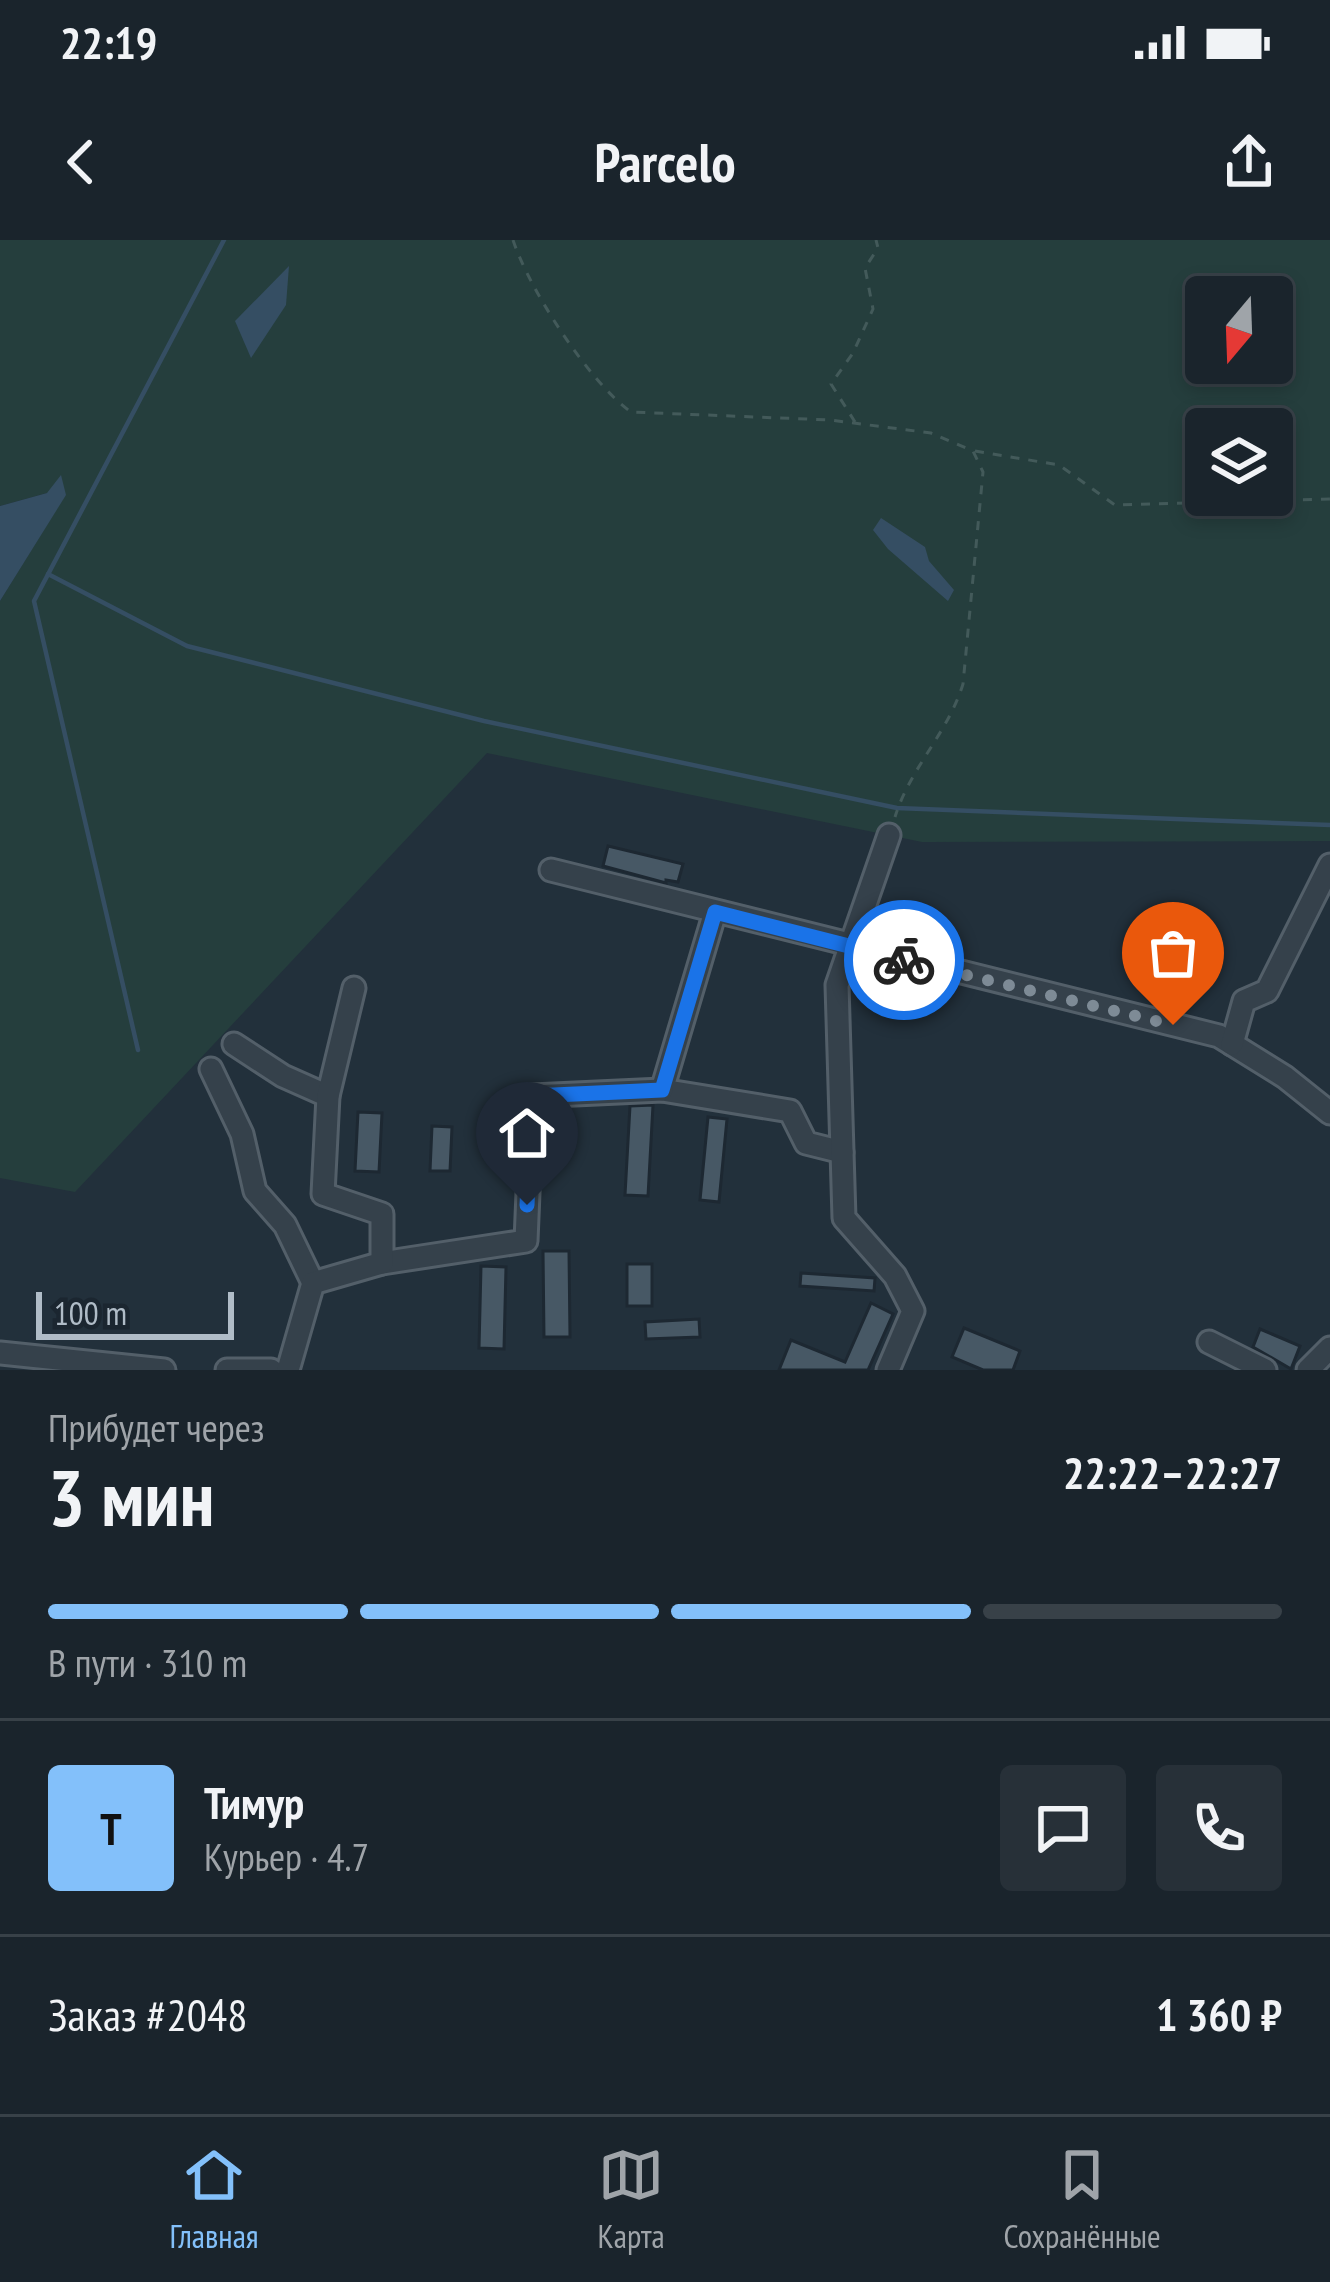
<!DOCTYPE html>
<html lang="ru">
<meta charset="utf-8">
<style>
:root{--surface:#1a242c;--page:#273038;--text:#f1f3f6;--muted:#9fa4a9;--line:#384148;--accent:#83c0fa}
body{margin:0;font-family:"PT Sans Narrow",sans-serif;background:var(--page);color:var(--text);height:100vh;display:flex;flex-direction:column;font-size:45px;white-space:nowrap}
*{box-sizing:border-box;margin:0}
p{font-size:39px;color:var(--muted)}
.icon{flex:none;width:66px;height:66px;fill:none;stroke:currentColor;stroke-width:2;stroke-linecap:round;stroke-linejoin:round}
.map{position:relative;height:1130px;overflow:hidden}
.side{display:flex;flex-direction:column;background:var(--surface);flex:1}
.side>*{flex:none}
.needle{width:78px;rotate:199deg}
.fabs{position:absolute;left:1185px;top:36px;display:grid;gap:24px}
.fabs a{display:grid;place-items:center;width:108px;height:108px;border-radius:12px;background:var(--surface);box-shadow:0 6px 18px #0003,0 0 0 3px var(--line);font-size:60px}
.scale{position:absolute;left:36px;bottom:30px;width:198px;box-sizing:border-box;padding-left:12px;border:6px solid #b0bcc7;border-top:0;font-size:33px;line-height:42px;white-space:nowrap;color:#b0bcc7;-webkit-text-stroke:9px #1b2630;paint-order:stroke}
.pin{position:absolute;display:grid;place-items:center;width:102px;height:102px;color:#fff;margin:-123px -51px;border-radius:50% 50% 50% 0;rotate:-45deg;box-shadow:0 0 12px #0007}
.pin .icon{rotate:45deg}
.courier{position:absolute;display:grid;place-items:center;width:120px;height:120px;margin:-60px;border:9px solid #1a73e8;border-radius:50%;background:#fff;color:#222;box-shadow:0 3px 15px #0007}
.headline em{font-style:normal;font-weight:800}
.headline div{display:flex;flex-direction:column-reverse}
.headline{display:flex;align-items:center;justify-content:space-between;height:204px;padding:0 48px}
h1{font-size:78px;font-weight:800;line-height:90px}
.bar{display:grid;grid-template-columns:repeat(4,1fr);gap:18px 12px;align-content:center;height:144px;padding:0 48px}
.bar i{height:15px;border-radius:9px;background:var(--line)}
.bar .active{background:var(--accent)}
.bar p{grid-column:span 4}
.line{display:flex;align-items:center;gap:30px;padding:0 48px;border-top:3px solid var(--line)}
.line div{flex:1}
.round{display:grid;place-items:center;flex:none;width:126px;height:126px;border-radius:12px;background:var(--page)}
.status{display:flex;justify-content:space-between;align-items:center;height:84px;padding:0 60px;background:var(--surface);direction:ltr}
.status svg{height:33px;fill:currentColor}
header{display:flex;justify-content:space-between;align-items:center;height:156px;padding:0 48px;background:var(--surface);font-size:54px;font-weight:800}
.menu{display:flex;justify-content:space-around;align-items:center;height:168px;border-top:3px solid var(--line);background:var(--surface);font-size:33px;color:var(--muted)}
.menu a{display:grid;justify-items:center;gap:6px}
.menu .active{color:var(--accent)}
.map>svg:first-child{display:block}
.green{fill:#253e3d;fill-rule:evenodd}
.water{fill:#354e63}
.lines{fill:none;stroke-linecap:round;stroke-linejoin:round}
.stream{stroke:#354e63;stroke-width:4.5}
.building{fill:#475865;stroke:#1d2832;stroke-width:3}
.minor-casing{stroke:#535f69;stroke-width:27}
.path{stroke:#435a5a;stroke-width:3;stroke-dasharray:9 9;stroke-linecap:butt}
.minor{stroke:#35414b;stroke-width:21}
.done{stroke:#7e8b96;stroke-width:12;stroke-dasharray:0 21.6}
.route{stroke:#1a73e8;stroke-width:15}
</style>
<div class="status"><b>22:19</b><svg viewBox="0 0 49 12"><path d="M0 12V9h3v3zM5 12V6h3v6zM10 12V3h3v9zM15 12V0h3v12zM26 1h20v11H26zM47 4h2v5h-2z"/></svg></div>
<header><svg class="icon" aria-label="back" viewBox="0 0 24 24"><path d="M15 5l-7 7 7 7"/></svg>Parcelo<svg class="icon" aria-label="share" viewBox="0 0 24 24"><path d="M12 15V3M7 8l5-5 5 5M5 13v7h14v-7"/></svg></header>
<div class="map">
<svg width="1330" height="1130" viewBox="0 0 1330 1130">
<rect width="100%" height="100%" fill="#22303b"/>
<!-- green -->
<path class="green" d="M0 0H1330V601L922 602 487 513 75 952 0 938V361L66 254 47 253 0 266ZM1206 57H1272V123H1206ZM1206 189H1272V255H1206Z"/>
<!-- water -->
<g class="water">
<polygon points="289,26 286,65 251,118 235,81"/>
<polygon points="61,235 66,255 0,361 0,266 47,253"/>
<polygon points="881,278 925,307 929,321 954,350 948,361 888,309 873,290"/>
</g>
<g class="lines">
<!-- stream -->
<g class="stream">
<polyline points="48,334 187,406 484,481 897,568 1330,585"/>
<polyline points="138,810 34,361 224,0"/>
</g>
</g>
<!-- building -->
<g class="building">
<polygon points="608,606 683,624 678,642 666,640 666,643 603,626"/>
<polygon points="653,865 648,956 625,955 630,866"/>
<polygon points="358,872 382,873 379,932 355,931"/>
<polygon points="708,877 727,879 719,962 700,960"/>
<polygon points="432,886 452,887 450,931 430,931"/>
<polygon points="543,1011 569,1011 570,1097 544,1097"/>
<rect x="627" y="1024" width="25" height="42"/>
<polygon points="481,1026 506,1027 504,1109 479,1108"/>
<polygon points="801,1033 875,1038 874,1051 800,1046"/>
<polygon points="871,1063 893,1074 868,1130 779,1130 791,1100 845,1122"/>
<polygon points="699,1079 700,1097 646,1099 645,1082"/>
<polygon points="964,1088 1020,1111 1013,1130 983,1130 952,1117"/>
<polygon points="1260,1089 1300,1106 1291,1129 1253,1107"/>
</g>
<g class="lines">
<defs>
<g id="minor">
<polyline points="551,630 1219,796 1285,837 1330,873"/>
<polyline points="715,672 662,850 790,871 806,903 842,912"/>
<polyline points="234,804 283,836 328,856"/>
<polyline points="1232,804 1244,761 1267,751 1330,625"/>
<polyline points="211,829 242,894 255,951 285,985 313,1043"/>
<polyline points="382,1023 526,1001 532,856 662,850"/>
<polyline points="1209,1102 1265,1130"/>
<polyline points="0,1113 164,1130"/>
<polyline points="227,1130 271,1130"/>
<polyline points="288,1130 313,1043 382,1023 382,974 323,954 328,856 354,748"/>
<polyline points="888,1130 913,1071 895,1036 844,978 837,745 889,595"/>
<polyline points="1308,1130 1330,1108"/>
</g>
</defs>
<!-- minor casing -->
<use href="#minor" class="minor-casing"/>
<!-- path -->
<g class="path">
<path d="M513 0C529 49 589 142 631 172L830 180 931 193 973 211 983 232 963 444C948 493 910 528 895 577"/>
<polyline points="855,182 831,144 853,113 873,69 865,28 878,8 876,0"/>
<polyline points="975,211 1059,225 1115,265 1330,259"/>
</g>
<!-- minor -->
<use href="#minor" class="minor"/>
</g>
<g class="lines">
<!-- done -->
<polyline class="done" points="904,720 1173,785"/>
<!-- route -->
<polyline class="route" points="527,965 532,856 662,850 715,672 904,720"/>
</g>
</svg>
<div class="fabs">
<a><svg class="needle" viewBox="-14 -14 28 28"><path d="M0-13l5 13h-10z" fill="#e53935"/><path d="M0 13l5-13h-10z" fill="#9fa4a9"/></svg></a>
<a><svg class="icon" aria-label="layers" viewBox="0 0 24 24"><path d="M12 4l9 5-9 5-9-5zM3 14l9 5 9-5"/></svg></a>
</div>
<div class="scale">100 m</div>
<div class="pin" style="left:1173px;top:785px;background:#ea580c"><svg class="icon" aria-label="bag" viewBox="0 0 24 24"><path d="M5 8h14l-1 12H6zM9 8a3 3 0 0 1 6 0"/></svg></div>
<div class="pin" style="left:527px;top:965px;background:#1f2937"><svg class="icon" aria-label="home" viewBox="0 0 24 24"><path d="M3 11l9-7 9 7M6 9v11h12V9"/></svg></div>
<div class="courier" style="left:904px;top:720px"><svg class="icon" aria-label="bike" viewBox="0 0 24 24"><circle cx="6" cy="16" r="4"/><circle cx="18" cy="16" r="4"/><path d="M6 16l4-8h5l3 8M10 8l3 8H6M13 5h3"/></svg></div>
</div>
<section class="side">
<div class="headline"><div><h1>3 мин</h1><p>Прибудет через</p></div><em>22:22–22:27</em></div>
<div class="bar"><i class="active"></i><i class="active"></i><i class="active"></i><i></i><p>В пути · 310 m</p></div>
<div class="line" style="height:216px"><b class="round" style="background:var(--accent);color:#111">Т</b><div><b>Тимур</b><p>Курьер · 4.7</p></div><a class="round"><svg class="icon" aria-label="chat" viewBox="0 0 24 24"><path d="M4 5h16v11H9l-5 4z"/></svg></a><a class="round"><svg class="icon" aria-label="phone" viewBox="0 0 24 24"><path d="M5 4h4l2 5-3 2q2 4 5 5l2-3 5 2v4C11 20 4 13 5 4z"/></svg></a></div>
<div class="line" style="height:156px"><div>Заказ #2048</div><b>1 360 ₽</b></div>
</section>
<nav class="menu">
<a class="active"><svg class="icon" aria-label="home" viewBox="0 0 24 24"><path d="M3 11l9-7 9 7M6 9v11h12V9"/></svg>Главная</a>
<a><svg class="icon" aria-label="map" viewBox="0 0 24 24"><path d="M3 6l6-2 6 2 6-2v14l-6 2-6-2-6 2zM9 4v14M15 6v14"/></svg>Карта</a>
<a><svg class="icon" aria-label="saved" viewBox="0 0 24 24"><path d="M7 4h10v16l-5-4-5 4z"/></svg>Сохранённые</a>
</nav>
